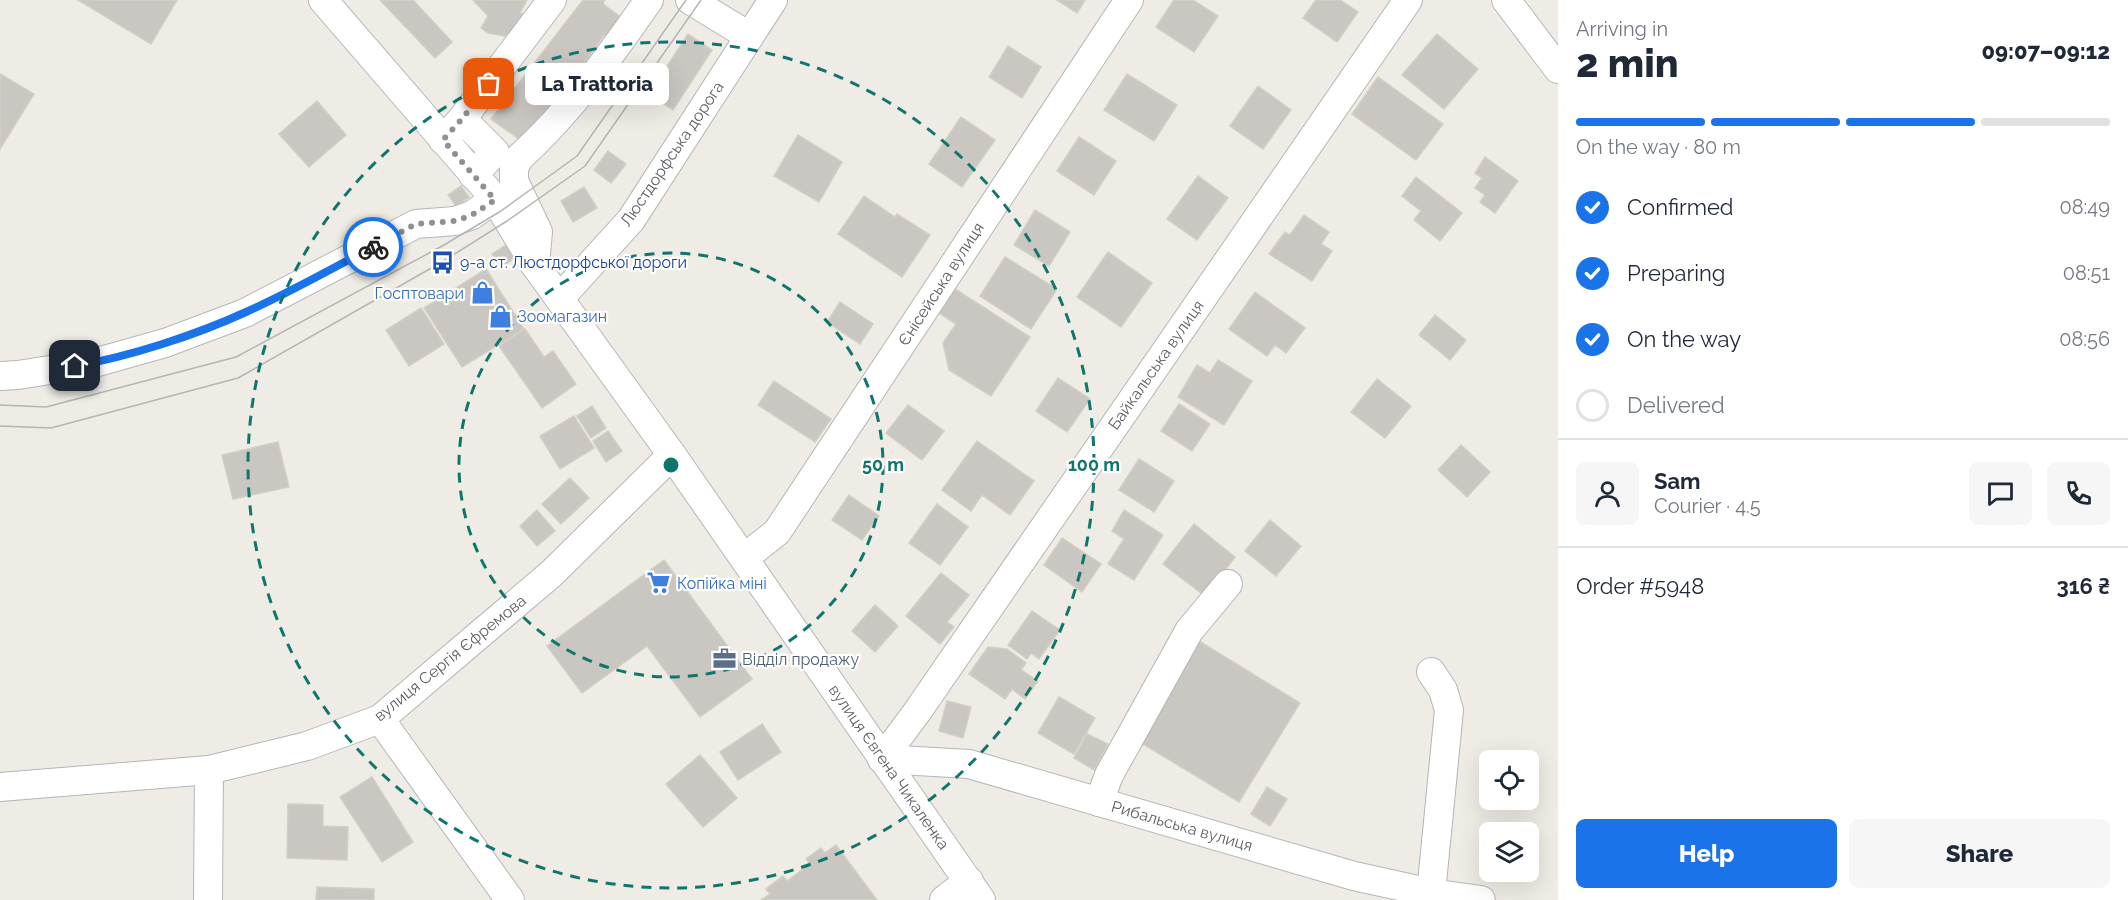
<!DOCTYPE html>
<meta charset="utf-8">
<style>
:root{--surface:#fff;--page:#f6f6f7;--text:#1f2937;--muted:#747a83;--line:#e0e1e3;--accent:#1a73e8}
body{margin:0;font-family:Raleway,sans-serif;background:var(--page);color:var(--text);height:100vh;display:flex;flex-direction:column;font-size:22px;white-space:nowrap}
*{box-sizing:border-box;margin:0}
p{font-size:20px;color:var(--muted)}
.icon{flex:none;width:33px;height:33px;fill:none;stroke:currentColor;stroke-width:2;stroke-linecap:round;stroke-linejoin:round}
.map{position:relative;flex:1;overflow:hidden}
.side{display:flex;flex-direction:column;background:var(--surface);width:570px}
.side>*{flex:none}
.buttons{position:absolute;left:1479px;top:750px;display:grid;gap:12px}
.buttons a{display:grid;place-items:center;width:60px;height:60px;border-radius:9px;background:var(--surface);box-shadow:0 6px 24px #0002;font-size:30px}
.pin{position:absolute;display:grid;place-items:center;width:51px;height:51px;color:#fff;margin:-26px;border-radius:12px;box-shadow:0 3px 9px #0006}
.courier{position:absolute;display:grid;place-items:center;width:60px;height:60px;margin:-30px;border:4px solid #1a73e8;border-radius:50%;background:#fff;color:#222;box-shadow:0 2px 8px #0007}
.bubble{position:absolute;height:42px;border-radius:9px;background:var(--surface);box-shadow:0 6px 24px #0002;font-size:20px;font-weight:800;line-height:42px;text-align:center}
.head em{font-style:normal;font-weight:800}
.head div{display:flex;flex-direction:column-reverse}
.head{display:flex;align-items:center;justify-content:space-between;height:102px;padding:0 18px}
h1{font-size:39px;font-weight:800;line-height:45px}
.bar{display:grid;grid-template-columns:repeat(4,1fr);gap:9px 6px;align-content:center;height:72px;padding:0 18px}
.bar i{height:8px;border-radius:4px;background:var(--line)}
.bar .on{background:var(--accent)}
.bar p{grid-column:span 4}
.line{display:flex;align-items:center;gap:15px;padding:0 18px;border-top:2px solid var(--line)}
.line div{flex:1}
.round{display:grid;place-items:center;flex:none;width:63px;height:63px;border-radius:9px;background:var(--page)}
ol{padding:0 18px;list-style:none}
li{display:flex;align-items:center;gap:18px;height:66px}
li p{margin-inline-start:auto}
li .icon{padding:6px;border-radius:50%;background:var(--accent);color:#fff;stroke-width:4}
li:last-child{color:var(--muted)}
li i{width:33px;height:33px;border:3px solid var(--line);border-radius:50%}
.action{display:flex;gap:12px;margin-top:auto;padding:12px 18px}
.action a{flex:1;height:69px;border-radius:9px;background:var(--accent);color:#fff;font-size:24px;font-weight:800;line-height:69px;text-align:center}
.action a+a{background:var(--page);color:var(--text)}
main{display:flex;flex:1;min-height:0}
.map>svg:first-child{display:block}
.building{fill:#cac6c1;stroke:#d2cfc3;stroke-width:1.5}
.lines{fill:none;stroke-linecap:round;stroke-linejoin:round}
.minor-casing{stroke:#b4b6bb;stroke-width:30}
.minor{stroke:#fff;stroke-width:28}
.tram{stroke:#b4b5b5;stroke-width:1.5}
.done{stroke:#8f9091;stroke-width:6;stroke-dasharray:0 10.8}
.route{stroke:#1a73e8;stroke-width:8}
.ring{fill:none;stroke:#0f766e;stroke-width:3;stroke-dasharray:10 8}
.labels{text-anchor:middle;dominant-baseline:central;stroke-width:4.5;stroke-linejoin:round;paint-order:stroke}
.street-label{font-size:16px;fill:#5c5f64;stroke:#fff}
.transit-label{font-size:16px;fill:#164399;stroke:#fff;text-anchor:start}
.shop-label{font-size:16px;fill:#366cbe;stroke:#fff;text-anchor:start}
.service-label{font-size:16px;fill:#4e5e75;stroke:#fff;text-anchor:start}
.centre{fill:#0f766e;stroke:#fff;stroke-width:3}
.ring-label{font-size:18px;text-anchor:middle;font-weight:bold;fill:#0f766e;stroke:#fff;stroke-width:4.5;stroke-linejoin:round;paint-order:stroke}
</style>
<main>
<div class="map">
<svg width="1558" height="900" viewBox="0 0 1558 900">
<rect width="100%" height="100%" fill="#eeece4"/>
<!-- building -->
<g class="building">
<polygon points="78,0 177,0 151,44"/>
<polygon points="380,0 413,0 452,42 435,58"/>
<polygon points="473,0 527,0 520,13 528,18 514,33 505,36 488,33 481,28 488,16"/>
<polygon points="583,0 605,0 603,4 630,24 616,44 604,35 526,144 491,119"/>
<polygon points="1057,0 1085,0 1077,13"/>
<polygon points="1174,0 1193,0 1218,16 1194,52 1156,27"/>
<polygon points="1316,0 1340,0 1358,12 1337,42 1303,18"/>
<polygon points="688,34 712,50 673,110 649,94"/>
<polygon points="1437,34 1478,69 1444,109 1402,75"/>
<polygon points="1008,46 1041,67 1022,98 989,77"/>
<polygon points="0,74 34,94 0,149"/>
<polygon points="1127,74 1177,105 1154,141 1104,110"/>
<polygon points="1378,77 1443,124 1416,160 1352,114"/>
<polygon points="1258,86 1291,110 1263,149 1230,126"/>
<polygon points="317,101 346,135 309,167 279,134"/>
<polygon points="961,117 995,140 962,187 929,164"/>
<polygon points="798,135 842,162 819,202 774,176"/>
<polygon points="1079,137 1116,161 1094,195 1057,171"/>
<polygon points="608,151 626,164 611,183 594,170"/>
<polygon points="1485,157 1518,181 1495,213 1480,202 1485,195 1475,188 1482,178 1475,173"/>
<polygon points="1198,176 1228,198 1197,240 1167,219"/>
<polygon points="1416,177 1462,213 1440,241 1414,220 1421,211 1402,196"/>
<polygon points="461,186 469,197 456,206 448,195"/>
<polygon points="584,187 597,208 573,222 561,201"/>
<polygon points="864,196 895,217 897,214 930,235 902,277 838,234"/>
<polygon points="1035,210 1070,232 1049,266 1014,245"/>
<polygon points="1304,215 1329,232 1321,244 1332,251 1312,281 1269,254 1285,232 1290,235"/>
<polygon points="506,245 515,258 500,268 492,254"/>
<polygon points="1108,252 1152,283 1121,327 1077,297"/>
<polygon points="1005,257 1057,289 1031,329 980,296"/>
<polygon points="486,269 524,329 462,367 424,308"/>
<polygon points="955,289 1030,337 991,396 949,370 943,343 956,324 939,313"/>
<polygon points="1255,292 1305,328 1286,353 1275,345 1267,356 1229,329"/>
<polygon points="840,302 873,324 860,344 827,322"/>
<polygon points="421,308 444,344 409,366 386,330"/>
<polygon points="1435,315 1466,340 1450,360 1419,335"/>
<polygon points="525,329 544,357 553,351 576,384 542,408 499,346"/>
<polygon points="1218,360 1252,381 1224,425 1178,397 1197,365 1210,373"/>
<polygon points="1058,378 1090,399 1067,432 1036,411"/>
<polygon points="1377,379 1411,406 1385,438 1351,412"/>
<polygon points="774,381 831,419 815,442 758,405"/>
<polygon points="1179,404 1210,424 1192,451 1161,431"/>
<polygon points="908,405 944,431 922,460 886,433"/>
<polygon points="592,406 606,428 591,438 577,416"/>
<polygon points="574,416 594,448 560,469 540,436"/>
<polygon points="608,431 622,451 606,462 593,441"/>
<polygon points="977,441 1034,481 1010,515 982,495 971,511 942,490"/>
<polygon points="278,442 289,487 233,499 222,455"/>
<polygon points="1461,445 1490,472 1467,497 1438,470"/>
<polygon points="1139,459 1174,481 1154,512 1119,490"/>
<polygon points="570,478 589,498 561,524 542,504"/>
<polygon points="849,495 879,516 862,540 832,520"/>
<polygon points="937,504 968,527 940,565 909,543"/>
<polygon points="537,510 555,531 537,546 520,526"/>
<polygon points="1124,510 1163,535 1134,580 1108,564 1124,539 1112,531"/>
<polygon points="1270,520 1301,546 1276,576 1245,551"/>
<polygon points="1194,524 1235,557 1205,596 1163,564"/>
<polygon points="1062,538 1101,564 1082,592 1044,565"/>
<polygon points="664,560 752,679 700,717 647,646 582,693 547,646"/>
<polygon points="941,573 969,595 947,622 954,627 940,644 906,616"/>
<polygon points="875,605 898,626 875,652 852,631"/>
<polygon points="1032,611 1060,630 1039,659 1031,653 1027,659 1008,645"/>
<polygon points="1199,641 1300,703 1239,802 1138,741"/>
<polygon points="988,647 1007,649 1026,663 1021,670 1038,681 1025,699 1012,689 1005,699 969,674"/>
<polygon points="1059,697 1095,718 1074,754 1038,733"/>
<polygon points="947,701 971,707 963,738 939,731"/>
<polygon points="762,724 781,752 738,780 720,752"/>
<polygon points="1087,734 1108,744 1094,770 1074,758"/>
<polygon points="700,755 737,798 703,827 666,784"/>
<polygon points="372,777 413,842 382,862 340,797"/>
<polygon points="1267,787 1287,799 1270,826 1251,814"/>
<polygon points="288,804 323,805 323,826 348,827 347,860 287,858"/>
<polygon points="836,845 877,900 761,900 770,894 766,889 783,876 787,881 810,864 806,859 821,848 825,853"/>
<polygon points="317,887 374,889 374,900 316,900"/>
</g>
<g class="lines">
<defs>
<g id="minor">
<polyline points="323,0 495,199 535,265 672,455 981,900"/>
<polyline points="690,0 749,36"/>
<polyline points="1506,0 1558,69"/>
<polyline points="462,119 495,152 473,175"/>
<polyline points="443,140 462,119 552,0"/>
<path d="M535 265 538 232 514 181V168L519 158C570 112 610 56 649 0"/>
<polyline points="560,298 631,220 773,0"/>
<polyline points="0,376 18,375 94,363 165,343 245,313 416,224 455,221 472,215 495,199"/>
<polyline points="744,558 777,532 1129,0"/>
<polyline points="380,719 510,900"/>
<polyline points="882,759 917,712 1408,0"/>
<polyline points="882,759 969,764 1354,876 1431,893 1481,900"/>
<polyline points="0,787 209,770 307,746 380,719 551,574 672,455"/>
<polyline points="1099,802 1109,775 1189,631 1228,584"/>
<polyline points="1431,893 1449,710 1443,690 1431,672"/>
<polyline points="208,900 209,770"/>
<polyline points="944,900 969,881"/>
</g>
</defs>
<!-- minor casing -->
<use href="#minor" class="minor-casing"/>
<!-- minor -->
<use href="#minor" class="minor"/>
<!-- tram -->
<g class="tram">
<polyline points="0,405 46,407 236,357 444,245 501,211 577,156 686,0"/>
<polyline points="0,426 51,428 238,378 442,262 507,221 585,166 701,0"/>
</g>
</g>
<g class="lines">
<!-- done -->
<polyline class="done" points="373,247 416,224 455,221 472,215 495,200 443,140 462,119 489,84"/>
<!-- route -->
<path class="route" d="M75 366C128 357 196 335 246 312 289 293 331 269 373 247"/>
</g>
<!-- distance rings -->
<g class="ring">
<circle cx="671" cy="465" r="212"/>
<circle cx="671" cy="465" r="423"/>
</g>
<!-- icons -->
<defs>
<symbol id="bus-bare" viewBox="-9 -9 18 18"><path d="M-5-6H5V4H4V6H2V4H-2V6H-4V4H-5ZM-3.5-4V0h7V-4ZM-3.5 1.2v1.5H-2V1.2ZM2 1.2v1.5H3.5V1.2Z" fill="#1a4fb4" stroke="#fff" stroke-width="2.5" paint-order="stroke"/></symbol>
<symbol id="shop-bare" viewBox="-9 -9 18 18"><path d="M-5-2.5h2.3a2.7 3.5 0 0 1 5.4 0H5L5.5 6h-11ZM-1.5-2.5h3a1.5 2.3 0 0 0-3 0Z" fill="#3f7fe0" stroke="#fff" stroke-width="2.5" paint-order="stroke"/></symbol>
<symbol id="supermarket-bare" viewBox="-9 -9 18 18"><path d="M-6-5.5h2.5l.6 2H6L4.5 2H-2.5L-4.4-4H-6ZM-1.5 3.2a1.3 1.3 0 1 0 .1 0ZM3 3.2a1.3 1.3 0 1 0 .1 0Z" fill="#3f7fe0" stroke="#fff" stroke-width="2.5" paint-order="stroke"/></symbol>
<symbol id="office-bare" viewBox="-9 -9 18 18"><path d="M-6-3h4V-5.5h4V-3h4V5H-6ZM-1-4.5V-3h2v-1.5ZM-6 0V1H6V0Z" fill="#5c6f8a" stroke="#fff" stroke-width="2.5" paint-order="stroke"/></symbol>
</defs>
<g fill-rule="evenodd">
<use href="#bus-bare" x="426" y="246" width="33" height="33"/>
<use href="#shop-bare" x="466" y="276" width="33" height="33"/>
<use href="#shop-bare" x="484" y="300" width="33" height="33"/>
<use href="#supermarket-bare" x="642" y="566" width="33" height="33"/>
<use href="#office-bare" x="708" y="642" width="33" height="33"/>
</g>
<g class="labels">
<!-- street labels -->
<g class="street-label">
<text transform="translate(672 154) rotate(-56)">Люстдорфська дорога</text>
<text transform="translate(941 284) rotate(-57)">Єнісейська вулиця</text>
<text transform="translate(1156 365) rotate(-55)">Байкальська вулиця</text>
<text transform="translate(450 658) rotate(-39)">вулиця Сергія Єфремова</text>
<text transform="translate(889 767) rotate(55)">вулиця Євгена Чикаленка</text>
<text transform="translate(1182 826) rotate(16)">Рибальська вулиця</text>
</g>
<!-- transit labels -->
<g class="transit-label">
<text x="460" y="262">9-а ст. Люстдорфської дороги</text>
</g>
<!-- shop labels -->
<g class="shop-label">
<text x="464" y="293" text-anchor="end">Госптовари</text>
<text x="518" y="316">Зоомагазин</text>
<text x="677" y="583">Копійка міні</text>
</g>
<!-- service labels -->
<g class="service-label">
<text x="742" y="659">Відділ продажу</text>
</g>
</g>
<circle cx="671" cy="465" r="9" class="centre"/>
<g class="ring-label">
<text x="883" y="471">50 m</text>
<text x="1094" y="471">100 m</text>
</g>
</svg>
<div class="buttons">
<a><svg class="icon" aria-label="locate" viewBox="0 0 24 24"><circle cx="12" cy="12" r="6"/><path d="M12 2v4M12 18v4M2 12h4M18 12h4"/></svg></a>
<a><svg class="icon" aria-label="layers" viewBox="0 0 24 24"><path d="M12 4l9 5-9 5-9-5zM3 14l9 5 9-5"/></svg></a>
</div>
<div class="pin" style="left:489px;top:84px;background:#ea580c"><svg class="icon" aria-label="bag" viewBox="0 0 24 24"><path d="M5 8h14l-1 12H6zM9 8a3 3 0 0 1 6 0"/></svg></div>
<div class="pin" style="left:75px;top:366px;background:#1f2937"><svg class="icon" aria-label="home" viewBox="0 0 24 24"><path d="M3 11l9-7 9 7M6 9v11h12V9"/></svg></div>
<div class="courier" style="left:373px;top:247px"><svg class="icon" aria-label="bike" viewBox="0 0 24 24"><circle cx="6" cy="16" r="4"/><circle cx="18" cy="16" r="4"/><path d="M6 16l4-8h5l3 8M10 8l3 8H6M13 5h3"/></svg></div>
<div class="bubble" style="left:525px;top:63px;width:144px">La Trattoria</div>
</div>
<section class="side">
<div class="head"><div><h1>2 min</h1><p>Arriving in</p></div><em>09:07–09:12</em></div>
<div class="bar"><i class="on"></i><i class="on"></i><i class="on"></i><i></i><p>On the way · 80 m</p></div>
<ol>
<li><svg class="icon" aria-label="check" viewBox="0 0 24 24"><path d="M5 12l5 5 9-10"/></svg>Confirmed<p>08:49</p></li>
<li><svg class="icon" aria-label="check" viewBox="0 0 24 24"><path d="M5 12l5 5 9-10"/></svg>Preparing<p>08:51</p></li>
<li><svg class="icon" aria-label="check" viewBox="0 0 24 24"><path d="M5 12l5 5 9-10"/></svg>On the way<p>08:56</p></li>
<li><i></i>Delivered</li>
</ol>
<div class="line" style="height:108px"><a class="round"><svg class="icon" aria-label="person" viewBox="0 0 24 24"><circle cx="12" cy="8" r="4"/><path d="M4 21q1-7 8-7t8 7"/></svg></a><div><b>Sam</b><p>Courier · 4.5</p></div><a class="round"><svg class="icon" aria-label="chat" viewBox="0 0 24 24"><path d="M4 5h16v11H9l-5 4z"/></svg></a><a class="round"><svg class="icon" aria-label="phone" viewBox="0 0 24 24"><path d="M5 4h4l2 5-3 2q2 4 5 5l2-3 5 2v4C11 20 4 13 5 4z"/></svg></a></div>
<div class="line" style="height:78px"><div>Order #5948</div><b>316 ₴</b></div>
<div class="action"><a>Help</a><a>Share</a></div>
</section>
</main>
